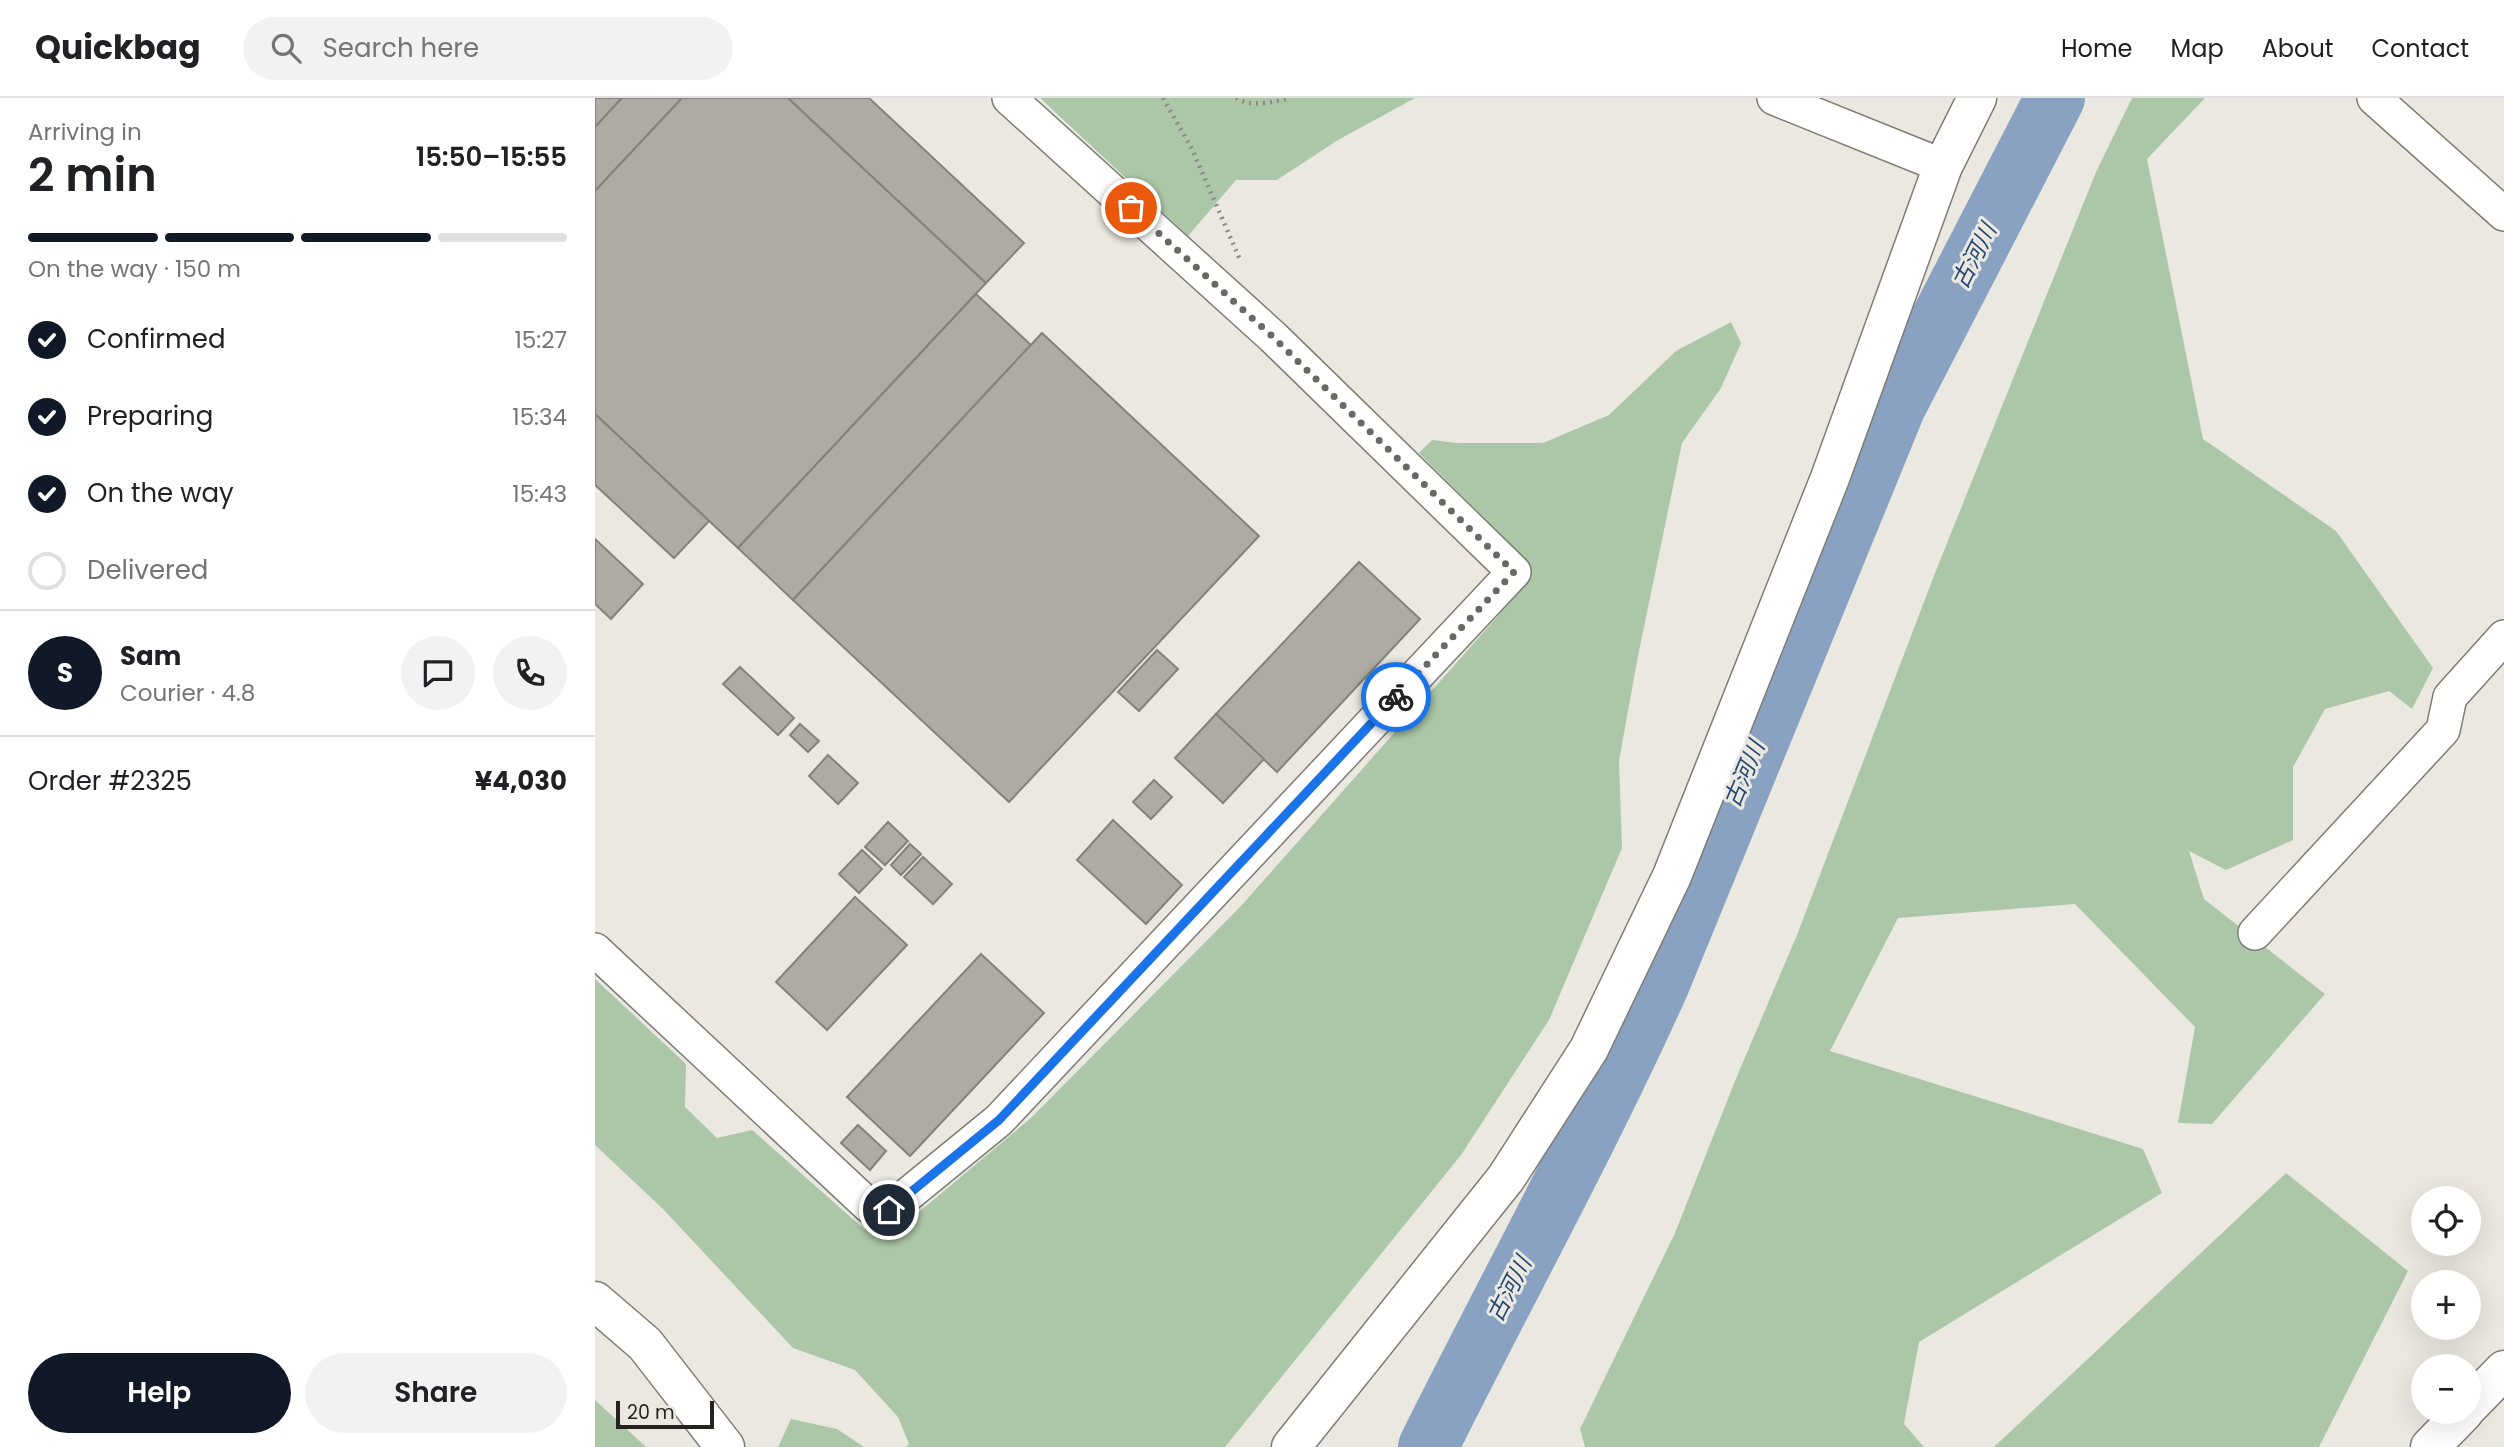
<!DOCTYPE html>
<meta charset="utf-8">
<style>
:root{--surface:#fff;--page:#f2f2f2;--text:#202124;--muted:#757577;--line:#e0e0e0;--accent:#111827}
body{margin:0;font-family:Poppins,"Noto Sans JP",sans-serif;background:var(--page);color:var(--text);height:100vh;display:flex;flex-direction:column;font-size:26px;white-space:nowrap}
*{box-sizing:border-box;margin:0}
p{font-size:23px;color:var(--muted)}
.icon{flex:none;width:38px;height:38px;fill:none;stroke:currentColor;stroke-width:2;stroke-linecap:round;stroke-linejoin:round}
.map{position:relative;flex:1;overflow:hidden}
.drawer{display:flex;flex-direction:column;background:var(--surface);width:595px}
.drawer>*{flex:none}
.tools{position:absolute;left:1816px;top:1088px;display:grid;gap:14px}
.tools a{display:grid;place-items:center;width:70px;height:70px;border-radius:50%;background:var(--surface);box-shadow:0 7px 28px #0002;font-size:35px}
.scale{position:absolute;left:21px;bottom:18px;width:98px;box-sizing:border-box;padding-left:7px;border:4px solid #242320;border-top:0;font-size:19px;line-height:24px;white-space:nowrap;color:#242320;-webkit-text-stroke:5px #eae8e0;paint-order:stroke}
.pin{position:absolute;display:grid;place-items:center;width:60px;height:60px;color:#fff;margin:-30px;border:4px solid #fff;border-radius:50%;box-shadow:0 2px 7px #0007}
.courier{position:absolute;display:grid;place-items:center;width:70px;height:70px;margin:-35px;border:5px solid #1a73e8;border-radius:50%;background:#fff;color:#222;box-shadow:0 2px 9px #0007}
.summary em{font-style:normal;font-weight:600}
.summary div{display:flex;flex-direction:column-reverse}
.summary{display:flex;align-items:center;justify-content:space-between;height:119px;padding:0 28px}
h1{font-size:46px;font-weight:600;line-height:52px}
.bar{display:grid;grid-template-columns:repeat(4,1fr);gap:10px 7px;align-content:center;height:84px;padding:0 28px}
.bar i{height:9px;border-radius:5px;background:var(--line)}
.bar .active{background:var(--accent)}
.bar p{grid-column:span 4}
.line{display:flex;align-items:center;gap:18px;padding:0 28px;border-top:2px solid var(--line)}
.line div{flex:1}
.round{display:grid;place-items:center;flex:none;width:74px;height:74px;border-radius:37px;background:var(--page)}
ol{padding:0 28px;list-style:none}
li{display:flex;align-items:center;gap:21px;height:77px}
li p{margin-inline-start:auto}
li .icon{padding:7px;border-radius:50%;background:var(--accent);color:#fff;stroke-width:4}
li:last-child{color:var(--muted)}
li i{width:38px;height:38px;border:4px solid var(--line);border-radius:50%}
.action{display:flex;gap:14px;margin-top:auto;padding:14px 28px}
.action a{flex:1;height:80px;border-radius:42px;background:var(--accent);color:#fff;font-size:28px;font-weight:600;line-height:80px;text-align:center}
.action a+a{background:var(--page);color:var(--text)}
header{display:flex;align-items:center;gap:42px;box-sizing:border-box;height:98px;padding:0 35px;background:var(--surface);border-bottom:2px solid var(--line)}
header strong{font-size:33px}
nav{display:flex;gap:38px;margin-inline-start:auto;font-size:24px}
.search{width:490px;height:63px;background:var(--page);display:flex;align-items:center;gap:18px;box-sizing:border-box;padding:0 24px;border-radius:38px;color:var(--muted);font-size:26px}
main{display:flex;flex:1;min-height:0}
.map>svg:first-child{display:block}
.green{fill:#acc7a8}
.lines{fill:none;stroke-linecap:round;stroke-linejoin:round}
.river{stroke:#89a2c1;stroke-width:60}
.building{fill:#aeaba4;stroke:#84827b;stroke-width:2}
.minor-casing{stroke:#7e7c75;stroke-width:36}
.tertiary-casing{stroke:#7e7c75;stroke-width:41}
.secondary-casing{stroke:#7e7c75;stroke-width:41}
.path{stroke:#8c8a85;stroke-width:4.5;stroke-dasharray:2 5;stroke-linecap:butt}
.minor{stroke:#fff;stroke-width:33}
.tertiary{stroke:#fff;stroke-width:38}
.secondary{stroke:#fff;stroke-width:38}
.done{stroke:#696863;stroke-width:7;stroke-dasharray:0 12.6}
.route{stroke:#1a73e8;stroke-width:9}
.labels{text-anchor:middle;dominant-baseline:central;stroke-width:6;stroke-linejoin:round;paint-order:stroke}
.water-label{font-size:23px;font-style:italic;fill:#244973;stroke:#eae8e0}
</style>
<header>
<strong>Quickbag</strong>
<div class="search"><svg class="icon" aria-label="search" viewBox="0 0 24 24"><circle cx="10" cy="10" r="6"/><path d="M15 15l6 6"/></svg>Search here</div>
<nav><a>Home</a><a>Map</a><a>About</a><a>Contact</a></nav>
</header>
<main>
<section class="drawer">
<div class="summary"><div><h1>2 min</h1><p>Arriving in</p></div><em>15:50–15:55</em></div>
<div class="bar"><i class="active"></i><i class="active"></i><i class="active"></i><i></i><p>On the way · 150 m</p></div>
<ol>
<li><svg class="icon" aria-label="check" viewBox="0 0 24 24"><path d="M5 12l5 5 9-10"/></svg>Confirmed<p>15:27</p></li>
<li><svg class="icon" aria-label="check" viewBox="0 0 24 24"><path d="M5 12l5 5 9-10"/></svg>Preparing<p>15:34</p></li>
<li><svg class="icon" aria-label="check" viewBox="0 0 24 24"><path d="M5 12l5 5 9-10"/></svg>On the way<p>15:43</p></li>
<li><i></i>Delivered</li>
</ol>
<div class="line" style="height:126px"><b class="round" style="background:var(--accent);color:#fff">S</b><div><b>Sam</b><p>Courier · 4.8</p></div><a class="round"><svg class="icon" aria-label="chat" viewBox="0 0 24 24"><path d="M4 5h16v11H9l-5 4z"/></svg></a><a class="round"><svg class="icon" aria-label="phone" viewBox="0 0 24 24"><path d="M5 4h4l2 5-3 2q2 4 5 5l2-3 5 2v4C11 20 4 13 5 4z"/></svg></a></div>
<div class="line" style="height:91px"><div>Order #2325</div><b>¥4,030</b></div>
<div class="action"><a>Help</a><a>Share</a></div>
</section>
<div class="map">
<svg width="1909" height="1349" viewBox="0 0 1909 1349">
<rect width="100%" height="100%" fill="#eae8e0"/>
<!-- green -->
<g class="green">
<polygon points="445,0 820,0 743,42 682,82 641,82 593,138"/>
<polygon points="1537,0 1610,0 1552,61 1608,341 1741,433 1838,570 1817,611 1794,593 1730,611 1698,669 1698,742 1631,772 1594,753 1609,801 1730,896 1617,1026 1583,1025 1600,929 1480,806 1303,820 1235,953 1548,1051 1567,1095 1324,1244 1309,1326 1329,1349 990,1349 985,1331 1080,1135 1140,983 1202,837 1340,475 1501,74"/>
<polygon points="1136,224 1146,245 1126,290 1087,345 1042,563 1024,663 1027,750 954,922 866,1057 630,1349 311,1349 314,1346 303,1319 260,1272 198,1250 68,1111 0,1047 0,881 91,966 90,1009 122,1040 157,1032 269,1131 300,1134 436,1020 646,808 932,485 932,463 824,355 837,342 862,345 948,345 1014,317 1081,253"/>
<polygon points="1691,1075 1813,1173 1724,1349 1399,1349"/>
<polygon points="0,1302 51,1349 0,1349"/>
<polygon points="196,1321 242,1331 269,1349 183,1349"/>
</g>
<g class="lines">
<!-- river -->
<path class="river" d="M833 1349C910 1194 994 1043 1065 885L1301 308 1460 0"/>
</g>
<!-- building -->
<g class="building">
<polygon points="0,0 27,0 0,29"/>
<polygon points="27,0 87,0 0,93 0,29"/>
<polygon points="87,0 193,0 391,185 143,450 0,316 0,93"/>
<polygon points="193,0 274,0 429,145 391,185"/>
<polygon points="381,196 436,247 198,502 143,450"/>
<polygon points="447,235 664,438 414,704 198,502"/>
<polygon points="0,316 114,423 79,460 0,387"/>
<polygon points="0,441 48,486 16,521 0,506"/>
<polygon points="764,464 825,521 682,674 621,616"/>
<polygon points="562,552 583,571 544,613 523,594"/>
<polygon points="145,569 199,620 183,637 128,586"/>
<polygon points="621,616 669,661 628,705 580,660"/>
<polygon points="205,626 224,643 213,654 195,637"/>
<polygon points="233,657 263,685 243,706 214,678"/>
<polygon points="559,682 577,699 556,721 538,704"/>
<polygon points="518,722 587,787 551,826 482,762"/>
<polygon points="293,724 313,743 290,767 270,749"/>
<polygon points="315,746 326,756 306,777 296,767"/>
<polygon points="267,752 287,771 264,795 244,776"/>
<polygon points="328,759 357,786 338,806 309,779"/>
<polygon points="260,799 312,847 232,932 181,884"/>
<polygon points="386,856 449,915 315,1058 252,999"/>
<polygon points="263,1027 291,1053 275,1072 246,1045"/>
</g>
<g class="lines">
<defs>
<g id="minor">
<polyline points="1179,0 1348,68"/>
<polyline points="1779,0 1909,116"/>
<polyline points="1660,835 1848,632 1855,599 1909,539"/>
<polyline points="0,852 274,1108 294,1112 404,1022 919,474 678,239 414,0"/>
</g>
<g id="tertiary">
<polyline points="0,1203 50,1246 130,1349"/>
<polyline points="696,1349 911,1080 994,951 1077,778 1235,380 1348,68 1382,0"/>
</g>
<g id="secondary">
<polyline points="1874,1308 1909,1272"/>
<polyline points="1835,1349 1869,1314"/>
</g>
</defs>
<!-- minor casing -->
<use href="#minor" class="minor-casing"/>
<!-- tertiary casing -->
<use href="#tertiary" class="tertiary-casing"/>
<!-- secondary casing -->
<use href="#secondary" class="secondary-casing"/>
<!-- path -->
<g class="path">
<polyline points="568,0 597,51 646,164"/>
<path d="M641 0C656 10 678 4 695 0"/>
</g>
<!-- minor -->
<use href="#minor" class="minor"/>
<!-- tertiary -->
<use href="#tertiary" class="tertiary"/>
<!-- secondary -->
<use href="#secondary" class="secondary"/>
</g>
<g class="lines">
<!-- done -->
<polyline class="done" points="536,110 678,239 919,474 801,599"/>
<!-- route -->
<polyline class="route" points="294,1112 404,1022 801,599"/>
</g>
<g class="labels">
<!-- water labels -->
<g class="water-label">
<text transform="translate(1379 158) rotate(-63)">古河川</text>
<text transform="translate(1149 676) rotate(-67)">古河川</text>
<text transform="translate(914 1191) rotate(-63)">古河川</text>
</g>
</g>
</svg>
<div class="tools">
<a><svg class="icon" aria-label="locate" viewBox="0 0 24 24"><circle cx="12" cy="12" r="6"/><path d="M12 2v4M12 18v4M2 12h4M18 12h4"/></svg></a>
<a>+</a>
<a>−</a>
</div>
<div class="scale">20 m</div>
<div class="pin" style="left:536px;top:110px;background:#ea580c"><svg class="icon" aria-label="bag" viewBox="0 0 24 24"><path d="M5 8h14l-1 12H6zM9 8a3 3 0 0 1 6 0"/></svg></div>
<div class="pin" style="left:294px;top:1112px;background:#1f2937"><svg class="icon" aria-label="home" viewBox="0 0 24 24"><path d="M3 11l9-7 9 7M6 9v11h12V9"/></svg></div>
<div class="courier" style="left:801px;top:599px"><svg class="icon" aria-label="bike" viewBox="0 0 24 24"><circle cx="6" cy="16" r="4"/><circle cx="18" cy="16" r="4"/><path d="M6 16l4-8h5l3 8M10 8l3 8H6M13 5h3"/></svg></div>
</div>
</main>
